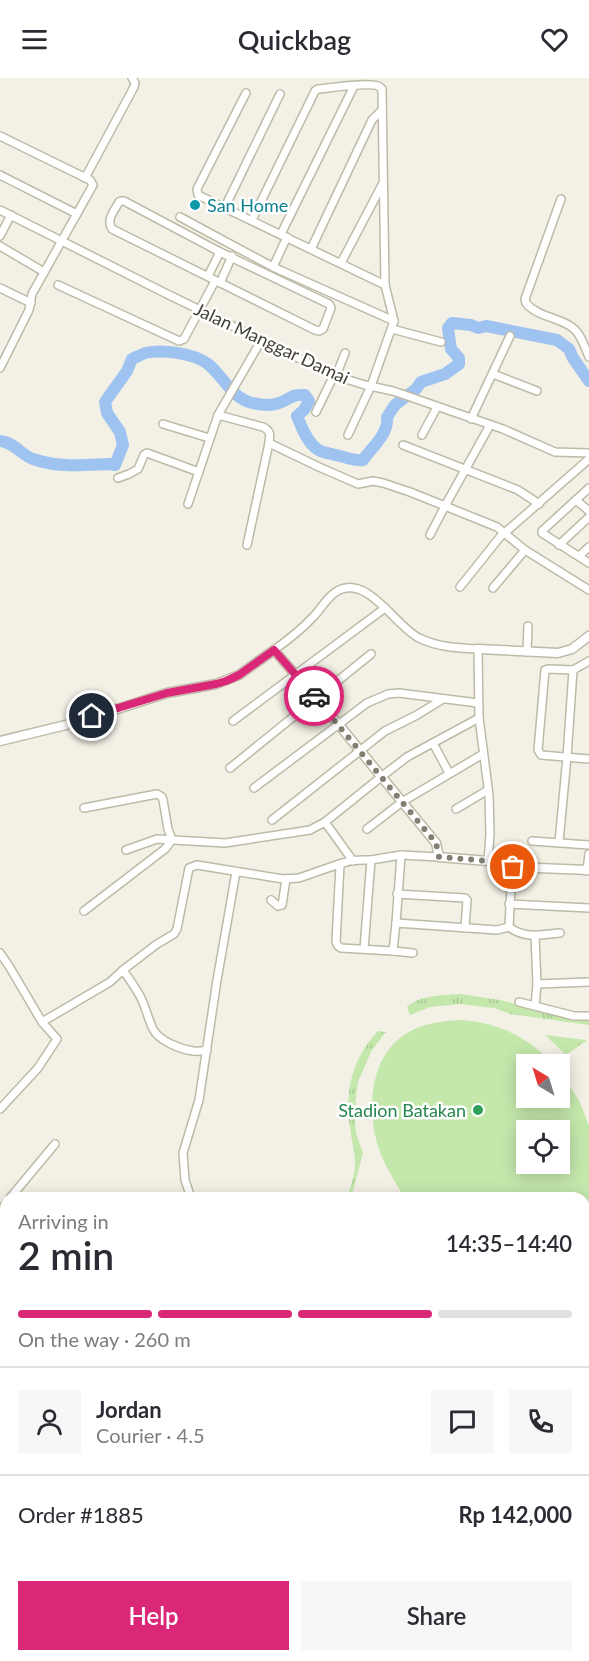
<!DOCTYPE html>
<meta charset="utf-8">
<style>
:root{--surface:#fff;--page:#f7f7f7;--text:#2b2b33;--muted:#7c7c81;--line:#e1e1e2;--accent:#db2777}
body{margin:0;font-family:Lato,sans-serif;background:var(--page);color:var(--text);height:100vh;display:flex;flex-direction:column;font-size:22px;white-space:nowrap}
*{box-sizing:border-box;margin:0}
p{font-size:20px;color:var(--muted)}
.icon{flex:none;width:33px;height:33px;fill:none;stroke:currentColor;stroke-width:2;stroke-linecap:round;stroke-linejoin:round}
.map{position:relative;flex:1;overflow:hidden}
.sheet{position:absolute;left:0px;top:1114px;width:590px;height:470px;display:flex;flex-direction:column;background:var(--surface);border-radius:18px 18px 0 0;box-shadow:0 3px 15px #0003}
.sheet>*{flex:none}
.needle{width:39px;rotate:322deg}
.fabs{position:absolute;left:516px;top:976px;display:grid;gap:12px}
.fabs a{display:grid;place-items:center;width:54px;height:54px;border-radius:0px;background:var(--surface);box-shadow:0 3px 15px #0003;font-size:30px}
.pin{position:absolute;display:grid;place-items:center;width:51px;height:51px;color:#fff;margin:-26px;border:3px solid #fff;border-radius:50%;box-shadow:0 2px 6px #0007}
.courier{position:absolute;display:grid;place-items:center;width:60px;height:60px;margin:-30px;border:4px solid #db2777;border-radius:50%;background:#fff;color:#222;box-shadow:0 2px 8px #0007}
.summary em{font-style:normal;font-weight:600}
.summary div{display:flex;flex-direction:column-reverse}
.summary{display:flex;align-items:center;justify-content:space-between;height:102px;padding:0 18px}
h1{font-size:39px;font-weight:600;line-height:45px}
.bar{display:grid;grid-template-columns:repeat(4,1fr);gap:9px 6px;align-content:center;height:72px;padding:0 18px}
.bar i{height:8px;border-radius:4px;background:var(--line)}
.bar .current{background:var(--accent)}
.bar p{grid-column:span 4}
.line{display:flex;align-items:center;gap:15px;padding:0 18px;border-top:2px solid var(--line)}
.line div{flex:1}
.round{display:grid;place-items:center;flex:none;width:63px;height:63px;border-radius:0px;background:var(--page)}
.button{display:flex;gap:12px;margin-top:auto;padding:12px 18px}
.button a{flex:1;height:69px;border-radius:0px;background:var(--accent);color:#fff;font-size:24px;font-weight:600;line-height:69px;text-align:center}
.button a+a{background:var(--page);color:var(--text)}
header{display:flex;justify-content:space-between;align-items:center;height:78px;padding:0 18px;background:var(--surface);font-size:27px;font-weight:600}
.map>svg:first-child{display:block}
.grass{fill:url(#grass-tufts)}
.pitch{fill:#c4e8ac;fill-rule:evenodd}
.lines{fill:none;stroke-linecap:round;stroke-linejoin:round}
.river{stroke:#9fc3f1;stroke-width:12}
.minor-casing{stroke:#bebaa7;stroke-width:10}
.tertiary-casing{stroke:#bebaa7;stroke-width:11}
.minor{stroke:#fff;stroke-width:7}
.tertiary{stroke:#fff;stroke-width:8}
.done{stroke:#827f72;stroke-width:6;stroke-dasharray:0 10.8}
.route{stroke:#db2777;stroke-width:8}
.culture-dot{fill:#0f9aa8;stroke:#fff;stroke-width:2}
.leisure-dot{fill:#2e9e5b;stroke:#fff;stroke-width:2}
.labels{text-anchor:middle;dominant-baseline:central;stroke-width:5;stroke-linejoin:round;paint-order:stroke}
.culture-label{font-size:18px;fill:#0d838f;stroke:#fff;text-anchor:start}
.street-label{font-size:18px;fill:#454134;stroke:#fff}
.leisure-label{font-size:18px;fill:#27864d;stroke:#fff;text-anchor:end}
</style>
<header><svg class="icon" aria-label="menu" viewBox="0 0 24 24"><path d="M4 6h16M4 12h16M4 18h16"/></svg>Quickbag<svg class="icon" aria-label="heart" viewBox="0 0 24 24"><path d="M12 20l-8-8c-3-5 5-10 8-4 3-6 11-1 8 4z"/></svg></header>
<div class="map">
<svg width="589" height="1583" viewBox="0 0 589 1583">
<defs>
<pattern id="grass-tufts" width="24" height="20" patternUnits="userSpaceOnUse" patternTransform="scale(1.5)"><rect width="24" height="20" fill="#c4e8ac"/><path d="M3 7l-1-3M5 7V3M7 7l1-3M15 17l-1-3M17 17v-4M19 17l1-3" fill="none" stroke="#aac895"/></pattern>
</defs>
<rect width="100%" height="100%" fill="#f3f1e5"/>
<!-- grass -->
<g class="grass">
<path d="M460 916 500 922 564 938 589 940V947L510 936 494 930 460 926 430 929 410 937 407 929C419 917 444 917 460 916Z"/>
<path d="M378 953 386 954 372 972 358 1004 356 1017 355 1042 356 1055 363 1075 351 1120H347C350 1109 356 1096 355 1084 355 1075 352 1065 351 1056 344 1017 350 985 376 955Z"/>
<polygon points="545,957 586,962 586,963 566,977"/>
</g>
<!-- pitch -->
<path class="pitch" d="M460 942C497 944 529 959 554 987H526V1020H560V994L579 1022 589 1048V1119L584 1133V1120H406L402 1116C394 1101 384 1087 379 1071 366 1033 369 978 407 955 424 945 441 943 460 942ZM526 1053H560V1086H526Z"/>
<g class="lines">
<!-- river -->
<path class="river" d="M0 363C14 364 21 377 33 381 58 390 84 387 109 386L115 387 123 367 120 354 107 335 105 324 127 293 132 281C136 279 141 277 145 275 162 271 193 275 208 286 223 298 232 320 252 325 260 327 272 328 279 325 291 321 291 316 305 317L309 323 304 332 297 338C301 348 307 364 317 371 322 375 333 376 340 378 349 380 354 383 363 382 372 369 389 356 387 339L395 327 416 311 421 304 445 296 459 286V280L451 271 448 250 452 245 471 247 478 250 486 248 557 262 569 271 573 280 589 303"/>
<defs>
<g id="minor">
<polyline points="246,15 197,111 198,117 385,207"/>
<polyline points="0,58 90,102 93,107 32,216 29,232 0,290"/>
<polyline points="0,97 77,136"/>
<polyline points="85,100 134,9 135,5 132,0"/>
<path d="M561 121 525 221 526 225C537 239 559 239 573 250 581 256 585 270 589 279"/>
<path d="M121 123H124L220 174 329 226 331 230 323 251 319 253 315 252 112 151C106 142 114 133 119 124Z"/>
<polyline points="225,129 280,16"/>
<polyline points="0,132 167,216 333,297 365,307 393,313 503,351 555,374 589,375"/>
<polyline points="180,139 273,189 394,243"/>
<path d="M252 142 315 13 318 11C329 10 370 4 378 8 380 9 381 10 382 11L385 207 394 243 371 308 348 357"/>
<polyline points="281,156 354,8"/>
<polyline points="0,158 11,137"/>
<polyline points="0,168 44,194"/>
<polyline points="311,171 372,42 382,32"/>
<polyline points="341,185 383,105"/>
<polyline points="273,189 287,159"/>
<polyline points="208,198 220,174"/>
<polyline points="220,205 232,178"/>
<polyline points="58,207 179,263 184,261 215,203"/>
<polyline points="0,210 31,225"/>
<polyline points="392,251 441,264"/>
<polyline points="493,296 537,313"/>
<polyline points="336,298 345,275"/>
<polyline points="316,334 334,297"/>
<path d="M218 337 263 349C271 353 270 357 269 365L247 467"/>
<polyline points="471,341 510,258"/>
<polyline points="163,346 209,360"/>
<polyline points="422,357 437,329"/>
<polyline points="269,365 319,389 358,406 373,403 383,405 410,414 445,428 490,347"/>
<polyline points="403,367 518,412 539,426"/>
<polyline points="118,400 129,396 138,391 144,377 147,375 199,394"/>
<polyline points="589,410 542,453 542,455 589,485"/>
<polyline points="576,422 589,433"/>
<polyline points="188,426 218,337 262,261"/>
<polyline points="430,457 445,428 497,449 525,472 589,512"/>
<polyline points="559,467 589,439"/>
<polyline points="579,478 589,469"/>
<polyline points="460,509 500,459 589,381"/>
<polyline points="493,510 525,472"/>
<path d="M274 572C288 562 302 551 313 539 322 530 327 518 339 512 369 498 396 549 419 560 437 569 458 570 478 571L479 640 489 717 490 756 488 783"/>
<polyline points="527,574 528,548"/>
<polyline points="589,583 573,592 548,591 545,592 538,672 541,677 589,681"/>
<polyline points="233,643 385,530"/>
<polyline points="433,665 449,695"/>
<polyline points="230,690 371,576"/>
<polyline points="254,710 367,625 388,616 399,615 478,625"/>
<polyline points="84,730 157,716 162,719 163,722 168,751 172,762"/>
<polyline points="456,731 488,712"/>
<polyline points="272,742 385,653 417,637 443,621"/>
<polyline points="325,744 353,783"/>
<polyline points="367,751 402,724 483,676"/>
<polyline points="532,763 589,767"/>
<polyline points="559,764 567,679 573,592"/>
<polyline points="126,772 157,761 225,765 310,752 325,744 381,699 407,679 479,640"/>
<path d="M371 782C361 782 348 781 340 787L336 864 338 868 341 870 393 873 396 845 497 852 509 849 512 789"/>
<polyline points="587,793 589,776"/>
<polyline points="397,816 465,820 467,822 465,850"/>
<polyline points="271,822 278,828 282,827 286,801"/>
<polyline points="509,826 589,830"/>
<polyline points="84,833 165,771 172,762"/>
<polyline points="396,845 401,777"/>
<path d="M509 849C525 861 541 857 560 855"/>
<polyline points="535,858 537,906 535,928"/>
<polyline points="364,871 371,782 401,777 439,779"/>
<polyline points="393,873 413,875"/>
<polyline points="0,875 9,888 42,944"/>
<polyline points="537,906 589,904"/>
<polyline points="519,924 574,938 589,938"/>
<path d="M207 972C202 973 197 974 193 973 180 971 159 963 153 951 148 941 146 930 141 920 136 910 129 901 123 892L157 866 174 856 177 851 189 790 197 787 283 801 299 800 342 785"/>
<polyline points="0,1031 38,990 57,961 42,944 110,904 123,892"/>
<polyline points="10,1120 55,1066"/>
<polyline points="191,1120 185,1102 183,1075 199,1022 217,902 236,794"/>
<polyline points="6,1126 4,1128 6,1135"/>
<polyline points="584,1286 589,1288"/>
<polyline points="584,1314 589,1314"/>
<polyline points="585,1322 589,1327"/>
<polyline points="584,1341 589,1336"/>
<polyline points="0,1367 6,1368"/>
<polyline points="0,1410 6,1412"/>
<polyline points="0,1459 6,1461"/>
<polyline points="0,1522 4,1509"/>
<polyline points="584,1522 589,1527"/>
<polyline points="0,1556 6,1558"/>
<polyline points="64,1578 79,1583"/>
<polyline points="201,1578 213,1583"/>
<polyline points="259,1578 260,1583"/>
<polyline points="292,1578 293,1583"/>
<polyline points="325,1578 327,1583"/>
<polyline points="360,1578 361,1583"/>
<polyline points="412,1578 414,1583"/>
<polyline points="124,1583 126,1578"/>
<path d="M538 1583C543 1578 547 1579 552 1583"/>
</g>
<g id="tertiary">
<polyline points="478,571 558,575 572,571 589,558"/>
<polyline points="0,663 74,645 167,615 216,606 239,597 274,572 339,647 436,765 439,779 488,783 512,789 589,792"/>
<polyline points="584,1184 589,1179"/>
</g>
</defs>
<!-- minor casing -->
<use href="#minor" class="minor-casing"/>
<!-- tertiary casing -->
<use href="#tertiary" class="tertiary-casing"/>
<!-- minor -->
<use href="#minor" class="minor"/>
<!-- tertiary -->
<use href="#tertiary" class="tertiary"/>
</g>
<g class="lines">
<!-- done -->
<polyline class="done" points="314,618 436,765 439,779 488,783 513,789"/>
<!-- route -->
<polyline class="route" points="92,638 167,615 216,606 226,603 239,597 274,572 314,618"/>
</g>
<!-- markers -->
<circle class="culture-dot" cx="195" cy="127" r="6"/>
<circle class="leisure-dot" cx="478" cy="1032" r="6"/>
<g class="labels">
<!-- culture labels -->
<g class="culture-label">
<text x="207" y="127">San Home</text>
</g>
<!-- street labels -->
<g class="street-label">
<text transform="translate(272 265) rotate(25)">Jalan Manggar Damai</text>
</g>
<!-- leisure labels -->
<g class="leisure-label">
<text x="466" y="1032">Stadion Batakan</text>
</g>
</g>
</svg>
<div class="fabs">
<a><svg class="needle" viewBox="-14 -14 28 28"><path d="M0-13l5 13h-10z" fill="#e53935"/><path d="M0 13l5-13h-10z" fill="#7c7c81"/></svg></a>
<a><svg class="icon" aria-label="locate" viewBox="0 0 24 24"><circle cx="12" cy="12" r="6"/><path d="M12 2v4M12 18v4M2 12h4M18 12h4"/></svg></a>
</div>
<div class="pin" style="left:513px;top:789px;background:#ea580c"><svg class="icon" aria-label="bag" viewBox="0 0 24 24"><path d="M5 8h14l-1 12H6zM9 8a3 3 0 0 1 6 0"/></svg></div>
<div class="pin" style="left:92px;top:638px;background:#1f2937"><svg class="icon" aria-label="home" viewBox="0 0 24 24"><path d="M3 11l9-7 9 7M6 9v11h12V9"/></svg></div>
<div class="courier" style="left:314px;top:618px"><svg class="icon" aria-label="car" viewBox="0 0 24 24"><path d="M5 17H2v-5l4-1 3-4h7l3 4 3 1v5h-3M9 17h6M6 11h13"/><circle cx="7" cy="17" r="2"/><circle cx="17" cy="17" r="2"/></svg></div>
<section class="sheet">
<div class="summary"><div><h1>2 min</h1><p>Arriving in</p></div><em>14:35–14:40</em></div>
<div class="bar"><i class="current"></i><i class="current"></i><i class="current"></i><i></i><p>On the way · 260 m</p></div>
<div class="line" style="height:108px"><a class="round"><svg class="icon" aria-label="person" viewBox="0 0 24 24"><circle cx="12" cy="8" r="4"/><path d="M4 21q1-7 8-7t8 7"/></svg></a><div><b>Jordan</b><p>Courier · 4.5</p></div><a class="round"><svg class="icon" aria-label="chat" viewBox="0 0 24 24"><path d="M4 5h16v11H9l-5 4z"/></svg></a><a class="round"><svg class="icon" aria-label="phone" viewBox="0 0 24 24"><path d="M5 4h4l2 5-3 2q2 4 5 5l2-3 5 2v4C11 20 4 13 5 4z"/></svg></a></div>
<div class="line" style="height:78px"><div>Order #1885</div><b>Rp 142,000</b></div>
<div class="button"><a>Help</a><a>Share</a></div>
</section>
</div>
